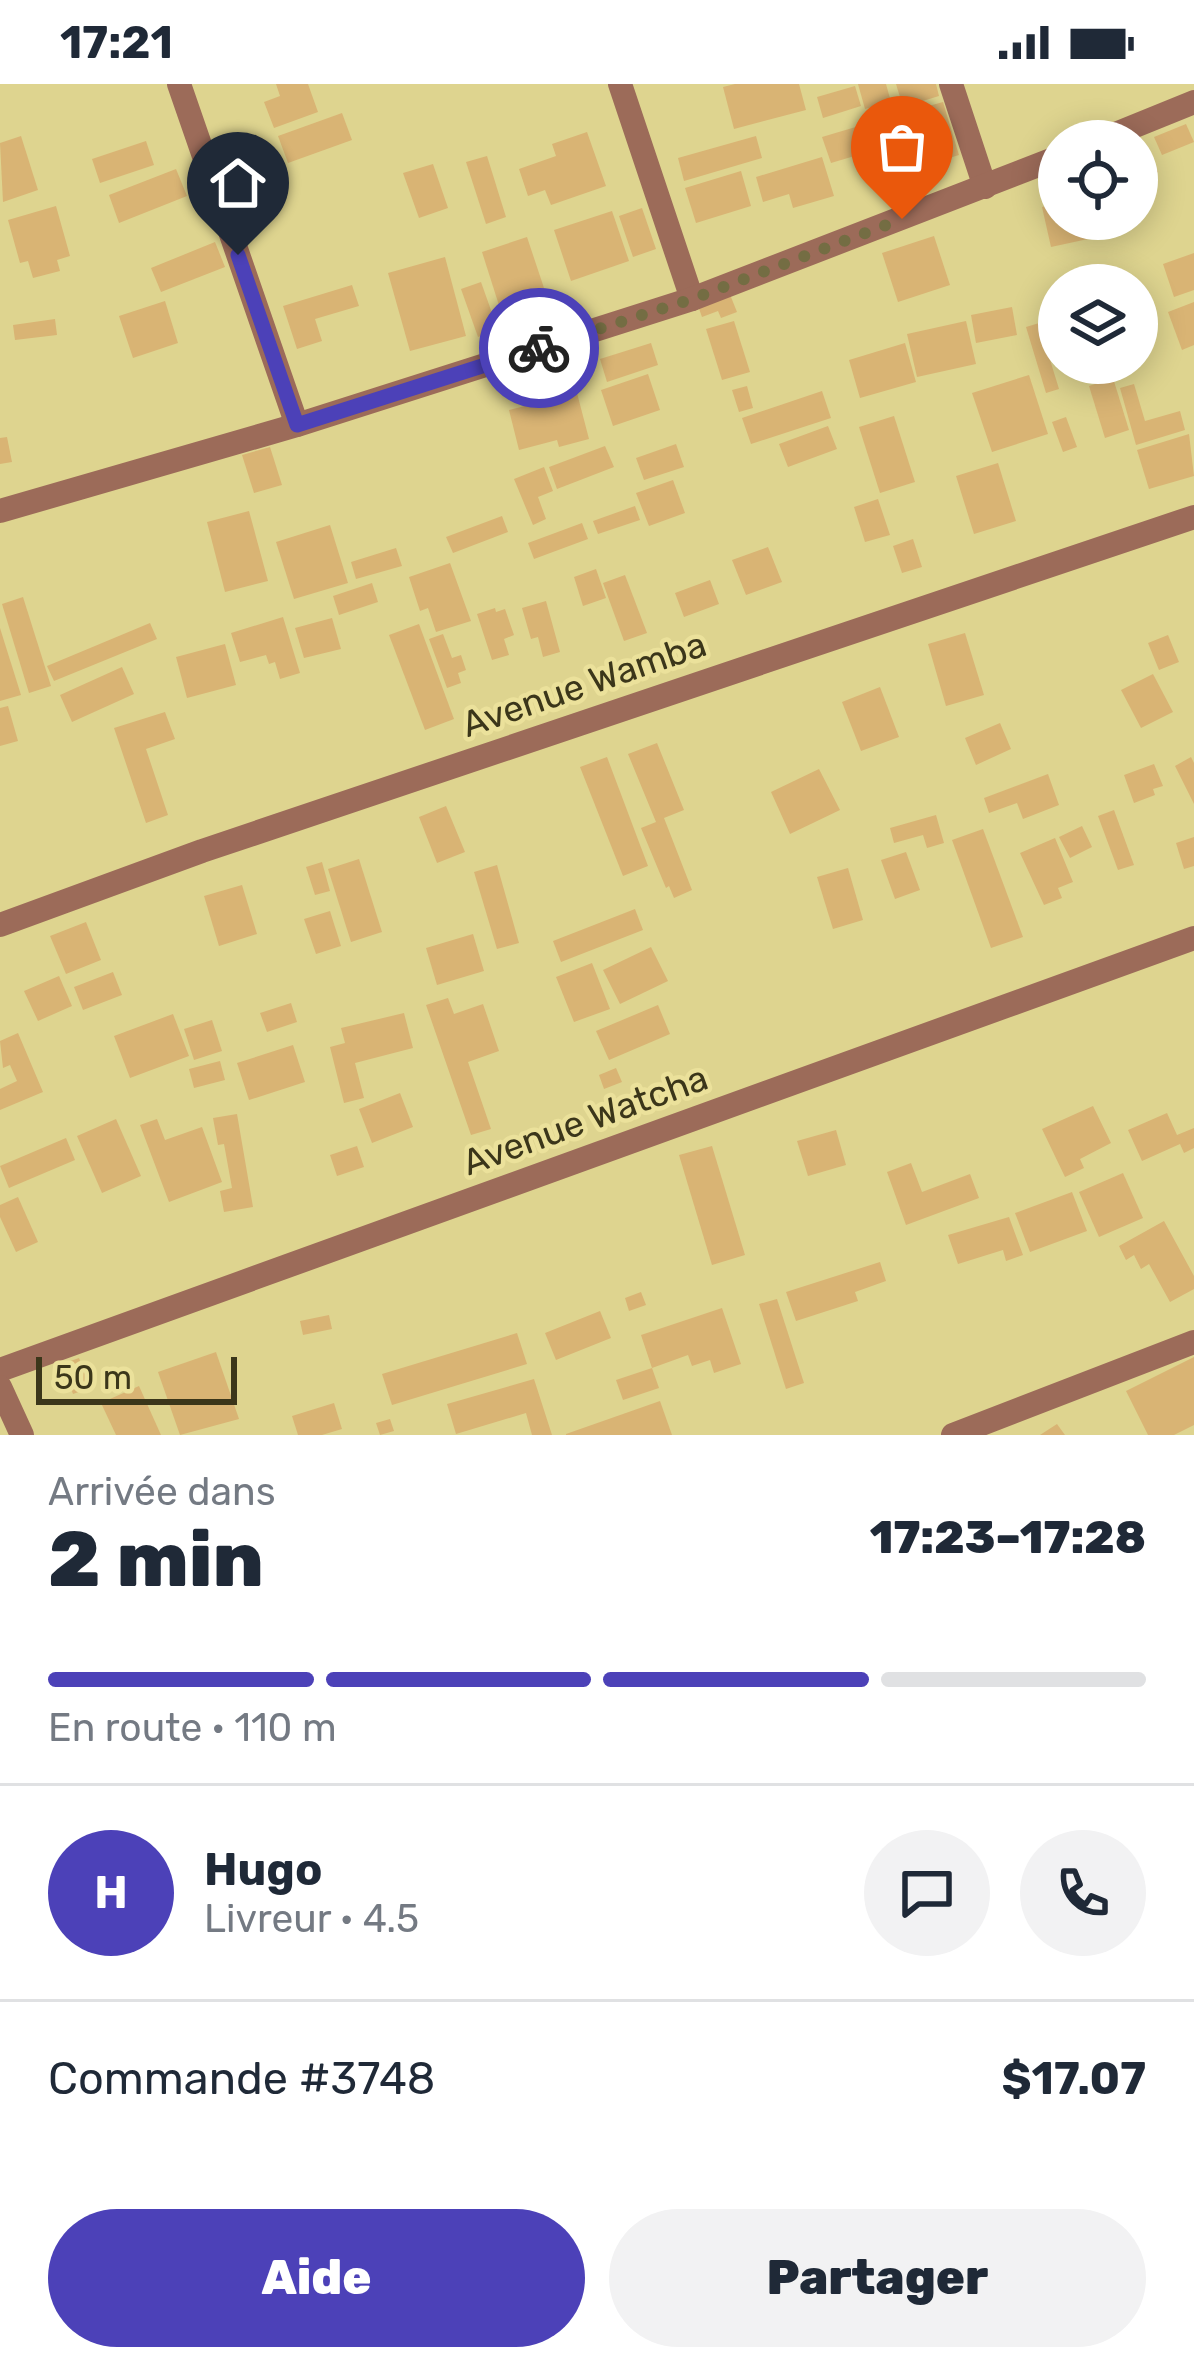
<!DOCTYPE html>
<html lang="fr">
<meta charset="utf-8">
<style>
:root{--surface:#fff;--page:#f2f2f3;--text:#1f2937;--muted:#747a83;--line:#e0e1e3;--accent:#4c41b8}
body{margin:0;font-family:Rubik,sans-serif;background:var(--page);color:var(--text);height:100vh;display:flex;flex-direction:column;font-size:45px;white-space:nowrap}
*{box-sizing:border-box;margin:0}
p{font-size:39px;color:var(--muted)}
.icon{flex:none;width:66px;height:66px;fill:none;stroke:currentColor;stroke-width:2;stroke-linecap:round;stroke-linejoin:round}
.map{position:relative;height:1351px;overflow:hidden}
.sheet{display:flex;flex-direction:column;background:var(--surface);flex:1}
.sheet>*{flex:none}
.tools{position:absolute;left:1038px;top:36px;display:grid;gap:24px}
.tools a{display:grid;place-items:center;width:120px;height:120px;border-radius:50%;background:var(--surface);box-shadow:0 6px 30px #0003;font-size:60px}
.scale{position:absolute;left:36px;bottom:30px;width:201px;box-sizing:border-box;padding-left:12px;border:6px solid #3b361a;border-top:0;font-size:33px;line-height:42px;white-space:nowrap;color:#3b361a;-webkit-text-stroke:9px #ebe19b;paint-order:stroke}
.pin{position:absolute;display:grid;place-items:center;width:102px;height:102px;color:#fff;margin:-123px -51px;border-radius:50% 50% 50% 0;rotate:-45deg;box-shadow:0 0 12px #0007}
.pin .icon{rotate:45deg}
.courier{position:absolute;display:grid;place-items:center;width:120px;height:120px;margin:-60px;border:9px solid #4c41b8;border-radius:50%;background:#fff;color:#222;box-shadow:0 3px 15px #0007}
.overview em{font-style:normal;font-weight:800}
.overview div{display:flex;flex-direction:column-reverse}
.overview{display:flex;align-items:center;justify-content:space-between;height:204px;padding:0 48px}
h1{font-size:78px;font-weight:800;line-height:90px}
.bar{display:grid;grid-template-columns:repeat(4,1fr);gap:18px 12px;align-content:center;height:144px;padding:0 48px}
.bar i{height:15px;border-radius:9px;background:var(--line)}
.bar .selected{background:var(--accent)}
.bar p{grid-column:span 4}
.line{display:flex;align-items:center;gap:30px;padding:0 48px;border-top:3px solid var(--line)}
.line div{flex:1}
.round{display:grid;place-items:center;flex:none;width:126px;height:126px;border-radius:63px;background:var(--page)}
.primary-button{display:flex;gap:24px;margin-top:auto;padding:24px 48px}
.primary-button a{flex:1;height:138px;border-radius:72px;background:var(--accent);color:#fff;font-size:48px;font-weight:800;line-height:138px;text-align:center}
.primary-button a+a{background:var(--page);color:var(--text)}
.status{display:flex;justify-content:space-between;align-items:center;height:84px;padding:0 60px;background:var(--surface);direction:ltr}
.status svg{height:33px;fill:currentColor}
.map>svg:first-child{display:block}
.building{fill:#d9b474}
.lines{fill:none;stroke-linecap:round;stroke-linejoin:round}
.minor{stroke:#9c6b59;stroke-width:24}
.tertiary{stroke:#9c6b59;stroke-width:24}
.done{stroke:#746d43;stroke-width:12;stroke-dasharray:0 21.6}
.route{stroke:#4c41b8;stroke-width:15}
.labels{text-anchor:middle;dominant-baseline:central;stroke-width:9;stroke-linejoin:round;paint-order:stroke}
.street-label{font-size:36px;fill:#3b361a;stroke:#ebe19b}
</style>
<div class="status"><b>17:21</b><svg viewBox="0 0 49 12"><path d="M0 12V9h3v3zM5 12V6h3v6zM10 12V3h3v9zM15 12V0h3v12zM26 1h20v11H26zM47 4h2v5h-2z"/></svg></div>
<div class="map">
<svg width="1194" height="1351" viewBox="0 0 1194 1351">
<rect width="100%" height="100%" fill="#ded48f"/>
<!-- building -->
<g class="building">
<polygon points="276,0 308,0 318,28 274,44 264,18 280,12"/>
<polygon points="735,0 799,0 806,26 734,45 723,3"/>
<polygon points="858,0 886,0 891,18 865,25"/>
<polygon points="896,0 936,0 939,12 903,23"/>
<polygon points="855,2 861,22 823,34 817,13"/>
<polygon points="943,18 959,71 917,84 900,30"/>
<polygon points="342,29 352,56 288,79 278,52"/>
<polygon points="1186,40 1194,58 1162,71 1154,53"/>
<polygon points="859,42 868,68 831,79 822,53"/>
<polygon points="587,48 606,102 551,121 545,106 528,112 519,85 556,72 552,60"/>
<polygon points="21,52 38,106 3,118 0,59"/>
<polygon points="756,52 762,74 684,97 678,74"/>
<polygon points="146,57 154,81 100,99 92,75"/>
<polygon points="1146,60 1158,88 1139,96 1137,63"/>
<polygon points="487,72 506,133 486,140 466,78"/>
<polygon points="822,73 834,112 793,124 789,110 763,118 756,93"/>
<polygon points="433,80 448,124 419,134 403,89"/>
<polygon points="176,85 187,112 119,139 109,111"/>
<polygon points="741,87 751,122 696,139 685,104"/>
<polygon points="1059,119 1059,135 1123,135 1125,147 1051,163 1042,123"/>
<polygon points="56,122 70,172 57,176 60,187 33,194 28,177 20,179 8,136"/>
<polygon points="642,124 656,165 633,173 619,132"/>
<polygon points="612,127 629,177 571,197 554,146"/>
<polygon points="934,152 950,201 898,218 882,169"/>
<polygon points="527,153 550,222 504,237 482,168"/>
<polygon points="215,158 225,183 161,208 151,184"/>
<polygon points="1194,169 1194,206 1174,213 1163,180"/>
<polygon points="445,173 466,252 410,267 388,189"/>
<polygon points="481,198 498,246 478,253 461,205"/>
<polygon points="352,201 359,222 315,235 322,257 297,265 283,222"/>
<polygon points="729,208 737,228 721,234 718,227 702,233 697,219"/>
<polygon points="165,217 178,259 133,274 119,232"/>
<polygon points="1194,218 1194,261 1182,266 1168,228"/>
<polygon points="1012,223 1017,251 976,259 971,231"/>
<polygon points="1059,233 1059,262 1047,266 1059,305 1046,309 1026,243"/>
<polygon points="55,235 57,251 15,256 13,241"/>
<polygon points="734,237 750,288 722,296 706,245"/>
<polygon points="966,237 976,280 917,293 907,250"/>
<polygon points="651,259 658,281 607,298 600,275"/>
<polygon points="905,259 916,298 860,314 849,276"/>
<polygon points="648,290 660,326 613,342 601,306"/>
<polygon points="1029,291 1048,350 992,368 972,309"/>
<polygon points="1113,294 1129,346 1105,354 1089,302"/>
<polygon points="1134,300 1145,337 1180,327 1185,346 1136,361 1120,304"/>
<polygon points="747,302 753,324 739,328 732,306"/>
<polygon points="822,307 831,334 751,360 742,334"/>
<polygon points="577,309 589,355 559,363 557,356 519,366 509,326"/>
<polygon points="894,332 915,398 880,409 859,343"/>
<polygon points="1066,333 1077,363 1063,368 1052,338"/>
<polygon points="828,342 837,365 788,383 779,360"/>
<polygon points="1189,350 1194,392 1149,405 1137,366"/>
<polygon points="7,353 12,378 0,380 0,354"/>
<polygon points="676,360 684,383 644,396 636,374"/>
<polygon points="605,362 614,383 557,405 549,383"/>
<polygon points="270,363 282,401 254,409 242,371"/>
<polygon points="998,379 1016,437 974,450 956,392"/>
<polygon points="544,383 553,407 538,413 546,435 533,441 514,395"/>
<polygon points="673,396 685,429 649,442 636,409"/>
<polygon points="878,415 890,451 865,458 854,423"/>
<polygon points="635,422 640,436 598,450 593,437"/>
<polygon points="249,427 268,497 225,508 207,438"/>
<polygon points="502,432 508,448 453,469 446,453"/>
<polygon points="582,439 588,455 534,475 528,459"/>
<polygon points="330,441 348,499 294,515 276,458"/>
<polygon points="913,455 922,483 902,489 893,462"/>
<polygon points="768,463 782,498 746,511 732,476"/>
<polygon points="396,464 402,482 356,495 351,478"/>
<polygon points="450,479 471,537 436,548 428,524 420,527 409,493"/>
<polygon points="596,485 606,514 583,522 574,493"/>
<polygon points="625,491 647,549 624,557 603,499"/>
<polygon points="710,496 719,520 684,533 675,509"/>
<polygon points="372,499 378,518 339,531 333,512"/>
<polygon points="23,513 51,602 29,609 2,520"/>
<polygon points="546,517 560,568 543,573 538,553 531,555 522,524"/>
<polygon points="495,524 496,528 505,525 514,551 504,555 509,571 492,576 477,530"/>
<polygon points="283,533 300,589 280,595 275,578 269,580 266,571 240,578 231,549"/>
<polygon points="332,534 341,565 304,574 295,544"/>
<polygon points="150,539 157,555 54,597 47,582"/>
<polygon points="419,540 454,635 425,646 389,551"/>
<polygon points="0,544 21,611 0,617"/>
<polygon points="965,549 984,611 946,622 928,560"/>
<polygon points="443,550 452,574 461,571 466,586 458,589 461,599 447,604 429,555"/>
<polygon points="1168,551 1179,578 1159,586 1148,559"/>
<polygon points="225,560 236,601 187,614 176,573"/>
<polygon points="122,583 134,610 72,638 60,611"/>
<polygon points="1153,590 1173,628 1141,644 1121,606"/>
<polygon points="880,603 899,653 861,667 842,618"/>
<polygon points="8,622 18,657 0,662 0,624"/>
<polygon points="165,628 175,655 146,665 168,731 146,739 114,644"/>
<polygon points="1000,639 1011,665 976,681 965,654"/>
<polygon points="657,659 684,726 664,734 692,806 674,814 669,802 666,804 641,744 656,738 628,670"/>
<polygon points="607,673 648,782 623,792 580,683"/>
<polygon points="1191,673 1194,679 1194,720 1175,682"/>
<polygon points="1154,680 1163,702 1153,705 1155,711 1134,719 1124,691"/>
<polygon points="819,685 840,726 790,750 771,708"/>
<polygon points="1048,690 1059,721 1023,735 1017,719 989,729 984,714"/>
<polygon points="446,722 465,768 437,779 419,733"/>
<polygon points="1114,726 1134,781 1118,786 1098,732"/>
<polygon points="936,731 944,759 927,764 923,751 894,759 890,744"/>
<polygon points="1082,742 1092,763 1070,774 1059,753"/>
<polygon points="983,745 1023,853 991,864 952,756"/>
<polygon points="1194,753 1194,782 1184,785 1176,759"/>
<polygon points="1055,754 1073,798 1058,804 1062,814 1044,821 1020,769"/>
<polygon points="906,768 920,806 895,815 881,776"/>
<polygon points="359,775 382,848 351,858 328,785"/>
<polygon points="322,778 330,807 315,811 306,783"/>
<polygon points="497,781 519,859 497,865 474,788"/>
<polygon points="848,784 863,836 833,845 817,793"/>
<polygon points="242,801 257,850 219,862 204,812"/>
<polygon points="635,825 643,846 561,878 553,857"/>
<polygon points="330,827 341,862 316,870 304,835"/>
<polygon points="86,838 101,876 66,890 50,852"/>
<polygon points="473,850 484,887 437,901 426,864"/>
<polygon points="651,863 668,897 620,920 603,886"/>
<polygon points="592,879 610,925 574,938 556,893"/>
<polygon points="113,888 122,911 83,926 74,903"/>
<polygon points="59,892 72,922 38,937 24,907"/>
<polygon points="448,914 454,930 483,920 499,967 468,978 491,1045 471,1051 426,921"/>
<polygon points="291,919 297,938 267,948 260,929"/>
<polygon points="658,921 670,950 609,976 596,947"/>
<polygon points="404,929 413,964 355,979 364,1014 344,1019 330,963 345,959 341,944"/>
<polygon points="173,930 189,972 130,994 114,952"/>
<polygon points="212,936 222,967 194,976 184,945"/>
<polygon points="18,949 43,1008 0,1026 0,1005 17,997 10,981 3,984 0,957"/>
<polygon points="293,961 305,998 249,1016 237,979"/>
<polygon points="220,977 225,996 194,1004 189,985"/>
<polygon points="616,984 622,998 604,1005 599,991"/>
<polygon points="400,1009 413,1043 372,1059 359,1025"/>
<polygon points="1093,1022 1111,1059 1080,1075 1084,1084 1065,1093 1042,1045"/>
<polygon points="1167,1029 1177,1051 1194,1044 1194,1064 1184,1069 1180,1060 1142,1077 1128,1046"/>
<polygon points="237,1030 253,1123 224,1128 220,1107 232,1104 224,1060 218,1061 213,1034"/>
<polygon points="116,1035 141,1092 102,1109 77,1052"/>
<polygon points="157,1035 165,1056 202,1043 222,1098 169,1118 140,1041"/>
<polygon points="836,1046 846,1081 808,1092 797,1057"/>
<polygon points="66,1054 75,1076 9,1104 0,1082"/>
<polygon points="357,1062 364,1083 337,1092 330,1071"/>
<polygon points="712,1062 745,1171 712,1181 679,1071"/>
<polygon points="911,1079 922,1108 970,1090 979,1114 906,1141 887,1088"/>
<polygon points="1123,1089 1143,1134 1099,1153 1079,1108"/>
<polygon points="1072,1108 1087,1147 1030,1168 1015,1129"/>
<polygon points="18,1113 38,1158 16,1168 0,1133 0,1121"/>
<polygon points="1009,1133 1023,1171 1006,1177 1003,1166 958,1180 948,1151"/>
<polygon points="1164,1137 1194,1192 1194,1205 1170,1218 1149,1180 1141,1185 1134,1171 1126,1176 1119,1162"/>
<polygon points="880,1178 886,1197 855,1208 858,1217 796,1237 786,1208"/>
<polygon points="641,1208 646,1221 629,1227 625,1214"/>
<polygon points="777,1215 804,1299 786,1305 759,1220"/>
<polygon points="722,1224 741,1280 714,1289 710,1276 692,1282 688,1271 652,1284 641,1251"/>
<polygon points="600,1227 611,1254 556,1276 545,1249"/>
<polygon points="329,1231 332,1245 303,1251 300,1237"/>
<polygon points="517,1249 527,1280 392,1321 382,1290"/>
<polygon points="216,1268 239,1335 180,1351 158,1288"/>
<polygon points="1194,1273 1194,1341 1174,1351 1148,1351 1126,1307"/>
<polygon points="79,1274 90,1304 73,1310 62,1280"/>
<polygon points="652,1284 659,1304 623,1316 616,1296"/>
<polygon points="534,1295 552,1351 532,1351 526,1329 456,1350 447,1320"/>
<polygon points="139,1302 161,1351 116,1351 101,1319"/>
<polygon points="660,1317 672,1351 566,1351 566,1350"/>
<polygon points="334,1319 342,1345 322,1351 298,1351 292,1332"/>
<polygon points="390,1335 394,1347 380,1351 376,1339"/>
<polygon points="1057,1340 1065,1351 1040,1351"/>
</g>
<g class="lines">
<!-- minor -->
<g class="minor">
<polyline points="179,0 297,341"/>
<polyline points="620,0 692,215"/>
<polyline points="951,0 985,103"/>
<polyline points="1098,57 1194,18"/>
<polyline points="0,427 297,341 692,215 1059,73"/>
<polyline points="0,841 202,767 1194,433"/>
<polyline points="0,1286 1194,854"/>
<polyline points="953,1351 1194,1258"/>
</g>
<!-- tertiary -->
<polyline class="tertiary" points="0,1303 22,1351"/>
</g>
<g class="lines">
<!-- done -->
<polyline class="done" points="539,264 692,215 902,135"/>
<!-- route -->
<polyline class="route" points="238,171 297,341 539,264"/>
</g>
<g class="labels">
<!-- street labels -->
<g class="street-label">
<text transform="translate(584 600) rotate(-19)">Avenue Wamba</text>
<text transform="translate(585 1036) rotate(-20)">Avenue Watcha</text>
</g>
</g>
</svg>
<div class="tools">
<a><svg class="icon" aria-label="locate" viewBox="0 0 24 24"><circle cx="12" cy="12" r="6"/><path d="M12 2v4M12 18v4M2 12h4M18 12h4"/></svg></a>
<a><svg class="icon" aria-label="layers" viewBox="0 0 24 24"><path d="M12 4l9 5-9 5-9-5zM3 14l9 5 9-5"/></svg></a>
</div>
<div class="scale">50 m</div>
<div class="pin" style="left:902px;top:135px;background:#ea580c"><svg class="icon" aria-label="bag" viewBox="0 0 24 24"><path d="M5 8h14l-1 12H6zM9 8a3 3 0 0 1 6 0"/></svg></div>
<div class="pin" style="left:238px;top:171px;background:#1f2937"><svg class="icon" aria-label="home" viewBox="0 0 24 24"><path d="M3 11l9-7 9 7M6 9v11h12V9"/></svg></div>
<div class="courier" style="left:539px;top:264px"><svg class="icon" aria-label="bike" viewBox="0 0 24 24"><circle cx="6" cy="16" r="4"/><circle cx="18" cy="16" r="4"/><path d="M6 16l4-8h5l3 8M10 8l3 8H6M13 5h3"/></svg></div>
</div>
<section class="sheet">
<div class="overview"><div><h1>2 min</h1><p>Arrivée dans</p></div><em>17:23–17:28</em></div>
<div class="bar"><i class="selected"></i><i class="selected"></i><i class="selected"></i><i></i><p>En route · 110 m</p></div>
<div class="line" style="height:216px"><b class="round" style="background:var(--accent);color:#fff">H</b><div><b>Hugo</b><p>Livreur · 4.5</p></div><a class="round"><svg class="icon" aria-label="chat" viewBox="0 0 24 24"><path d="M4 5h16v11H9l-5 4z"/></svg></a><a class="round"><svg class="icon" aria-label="phone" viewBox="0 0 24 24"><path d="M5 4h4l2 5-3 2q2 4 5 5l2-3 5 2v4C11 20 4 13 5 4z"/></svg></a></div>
<div class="line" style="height:156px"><div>Commande #3748</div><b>$17.07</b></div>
<div class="primary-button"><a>Aide</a><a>Partager</a></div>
</section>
